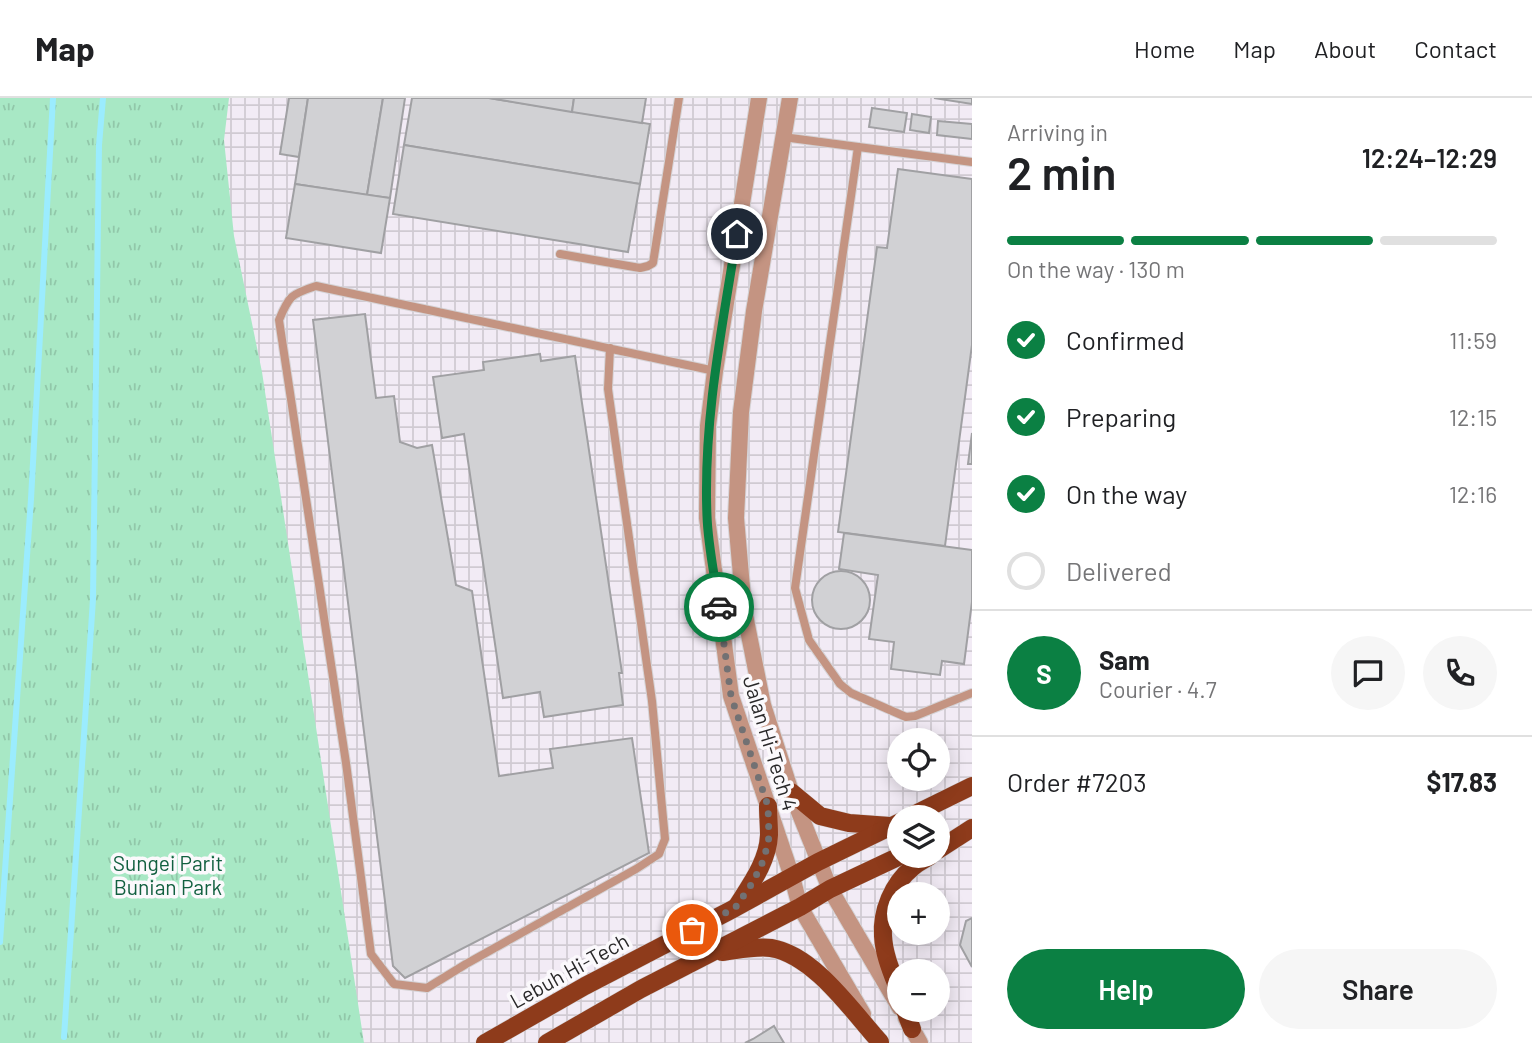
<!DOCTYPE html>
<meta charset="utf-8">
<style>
:root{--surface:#fff;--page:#f6f6f6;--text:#202124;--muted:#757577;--line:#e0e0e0;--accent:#0b8043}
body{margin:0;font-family:Barlow,sans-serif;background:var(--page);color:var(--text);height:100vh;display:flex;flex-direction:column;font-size:26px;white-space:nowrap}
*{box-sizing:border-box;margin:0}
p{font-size:23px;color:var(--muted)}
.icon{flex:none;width:38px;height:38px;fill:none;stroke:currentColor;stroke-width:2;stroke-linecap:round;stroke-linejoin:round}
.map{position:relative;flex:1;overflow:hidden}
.side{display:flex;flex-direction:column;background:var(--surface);width:560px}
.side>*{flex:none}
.fabs{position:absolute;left:887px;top:630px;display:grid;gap:14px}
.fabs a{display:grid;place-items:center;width:63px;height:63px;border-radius:50%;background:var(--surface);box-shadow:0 4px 18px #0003;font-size:35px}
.pin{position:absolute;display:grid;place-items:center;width:60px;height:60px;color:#fff;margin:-30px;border:4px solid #fff;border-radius:50%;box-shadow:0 2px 7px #0007}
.courier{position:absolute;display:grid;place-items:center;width:70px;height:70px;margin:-35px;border:5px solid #0b8043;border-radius:50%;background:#fff;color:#222;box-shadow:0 2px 9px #0007}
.head em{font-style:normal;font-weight:600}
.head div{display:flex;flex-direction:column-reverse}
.head{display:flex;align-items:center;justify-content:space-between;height:119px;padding:0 35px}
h1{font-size:46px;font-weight:600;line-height:52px}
.bar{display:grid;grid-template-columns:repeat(4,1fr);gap:10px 7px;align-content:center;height:84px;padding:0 35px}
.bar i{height:9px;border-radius:5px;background:var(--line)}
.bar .current{background:var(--accent)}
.bar p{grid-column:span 4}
.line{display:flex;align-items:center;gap:18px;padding:0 35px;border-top:2px solid var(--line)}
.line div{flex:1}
.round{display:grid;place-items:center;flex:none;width:74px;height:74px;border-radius:37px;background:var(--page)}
ol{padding:0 35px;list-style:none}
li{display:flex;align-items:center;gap:21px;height:77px}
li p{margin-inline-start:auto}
li .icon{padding:7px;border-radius:50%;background:var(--accent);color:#fff;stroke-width:4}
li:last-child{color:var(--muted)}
li i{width:38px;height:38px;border:4px solid var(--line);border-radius:50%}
.button{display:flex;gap:14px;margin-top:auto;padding:14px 35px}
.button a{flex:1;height:80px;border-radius:42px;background:var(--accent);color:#fff;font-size:28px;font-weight:600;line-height:80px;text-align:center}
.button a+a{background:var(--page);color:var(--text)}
header{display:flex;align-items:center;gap:42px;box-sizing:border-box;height:98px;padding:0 35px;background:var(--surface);border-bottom:2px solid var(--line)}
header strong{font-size:33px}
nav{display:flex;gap:38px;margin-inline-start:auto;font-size:24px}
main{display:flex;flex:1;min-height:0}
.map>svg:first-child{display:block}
.industrial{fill:url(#industrial-grid);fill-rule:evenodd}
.park{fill:url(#park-tufts)}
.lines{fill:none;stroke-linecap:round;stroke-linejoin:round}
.stream{stroke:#9becfe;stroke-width:6}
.building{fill:#d1d1d4;stroke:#a0a0a3;stroke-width:2}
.lane-casing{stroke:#d5d3d6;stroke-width:10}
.street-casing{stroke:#d5d3d6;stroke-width:18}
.primary-casing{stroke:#d5d3d6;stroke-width:19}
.lane{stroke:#c49482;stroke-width:8}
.street{stroke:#c49482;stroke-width:16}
.primary{stroke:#8e3b1b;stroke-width:18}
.done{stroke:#727173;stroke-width:7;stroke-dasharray:0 12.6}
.route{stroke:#0b8043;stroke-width:9}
.labels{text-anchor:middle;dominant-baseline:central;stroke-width:7;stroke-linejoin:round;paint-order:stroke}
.street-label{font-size:21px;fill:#292829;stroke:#fbf9fc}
.park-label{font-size:21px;fill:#126040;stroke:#fbf9fc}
</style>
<header>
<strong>Map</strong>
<nav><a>Home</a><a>Map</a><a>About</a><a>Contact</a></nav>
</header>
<main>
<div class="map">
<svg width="972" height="945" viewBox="0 0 972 945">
<defs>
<pattern id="industrial-grid" width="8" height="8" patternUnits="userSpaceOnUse" patternTransform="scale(1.75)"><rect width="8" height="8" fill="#f2ebf5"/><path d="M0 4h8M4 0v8" fill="none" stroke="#d0cad2"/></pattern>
<pattern id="park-tufts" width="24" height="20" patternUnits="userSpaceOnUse" patternTransform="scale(1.75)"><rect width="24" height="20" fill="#a8e8c5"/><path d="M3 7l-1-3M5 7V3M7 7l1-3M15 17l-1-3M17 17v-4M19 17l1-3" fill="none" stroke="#91c7a9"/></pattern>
</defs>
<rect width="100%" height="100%" fill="#fbf9fc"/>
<!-- industrial -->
<path class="industrial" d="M0 0H972V945H0ZM900 642H938V681H900ZM900 719H938V758H900ZM900 796H938V835H900ZM900 873H938V912H900Z"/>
<!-- park -->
<polygon class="park" points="0,0 229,0 224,42 234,138 262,274 364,945 0,945"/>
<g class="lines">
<!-- stream -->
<g class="stream">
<polyline points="0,844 31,401 53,0"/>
<polyline points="64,939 93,501 99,47 103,0"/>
</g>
</g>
<!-- building -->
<g class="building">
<polygon points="289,0 308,0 299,59 280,56"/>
<polygon points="308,0 383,0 367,97 295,86"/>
<polygon points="383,0 405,0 390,100 367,97"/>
<polygon points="412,0 489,0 650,26 640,86 404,47"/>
<polygon points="489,0 574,0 572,14"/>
<polygon points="574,0 646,0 642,25 572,14"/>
<polygon points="934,0 972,0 972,6"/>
<polygon points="872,10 907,15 904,34 869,29"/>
<polygon points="912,16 931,19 929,35 910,32"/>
<polygon points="938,23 972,26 972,41 937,37"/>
<polygon points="404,47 640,86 628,154 393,116"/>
<polygon points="898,71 972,81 972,247 945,448 838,434 877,149 887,150"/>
<polygon points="295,86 390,100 381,155 286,140"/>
<polygon points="365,216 376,300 394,298 400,344 417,350 432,347 456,487 472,493 499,678 553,670 550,651 632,640 649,755 405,880 393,868 313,222"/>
<polygon points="540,256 541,263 575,258 622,575 619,575 623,607 544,619 540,594 503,600 464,336 442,340 433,279 484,272 483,264"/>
<polygon points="972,335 972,366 968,366"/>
<polygon points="844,435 972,452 972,504 964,566 942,563 940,577 891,571 894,544 869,541 878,477 839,471"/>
<circle cx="841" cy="502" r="29"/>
<polygon points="972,820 972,869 960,847 966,823"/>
<polygon points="774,928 784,945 745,945 753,941"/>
</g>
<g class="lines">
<defs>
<g id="lane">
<polyline points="783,39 972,64"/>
<polyline points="858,49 795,490 809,542 840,586 851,595 906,619 915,618 972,595"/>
<polyline points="560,156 640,170 648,168 653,165 679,0"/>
<path d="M610 250 608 291 652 603 665 741 659 756 636 771 466 866 427 890 394 886 371 856 346 665 279 222C289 198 291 196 316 188L715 273"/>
</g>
<g id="street">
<polyline points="759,0 715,273 708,328 707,420 731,598 792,779 800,809 863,916"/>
<polyline points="790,0 754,213 741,314 736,420 744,512 763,607 791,694 830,791 900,910"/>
<polyline points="906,920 920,945"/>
</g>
<g id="primary">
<polyline points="791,694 820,718 849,725 890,728"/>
<polyline points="909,719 972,688"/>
<polyline points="938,752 972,730"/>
<path d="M737 808C751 786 768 763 769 737 769 727 768 718 768 708"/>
<path d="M722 854C738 852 755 848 771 850 814 857 852 913 880 944"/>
<path d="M900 896C893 877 884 858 883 838 881 814 893 785 912 770 917 765 924 762 930 758"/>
<polyline points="905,912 912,931"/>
<polyline points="485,945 585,888 735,810 818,764 900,724"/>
<polyline points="547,945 641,891 800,809 830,791 900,758"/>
</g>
</defs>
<!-- lane casing -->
<use href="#lane" class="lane-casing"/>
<!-- street casing -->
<use href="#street" class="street-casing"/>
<!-- primary casing -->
<use href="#primary" class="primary-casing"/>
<!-- lane -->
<use href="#lane" class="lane"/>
<!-- street -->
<use href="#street" class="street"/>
<!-- primary -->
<use href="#primary" class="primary"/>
</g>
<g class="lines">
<!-- done -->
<polyline class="done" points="692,832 735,810 753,784 764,761 769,739 768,708 731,598 719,509"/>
<!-- route -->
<path class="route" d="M719 509C715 479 708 448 707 418 703 323 722 230 737 136"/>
</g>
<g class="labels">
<!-- street labels -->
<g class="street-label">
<text transform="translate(771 645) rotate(73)">Jalan Hi-Tech 4</text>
<text transform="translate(569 872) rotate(-29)">Lebuh Hi-Tech</text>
</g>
<!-- park labels -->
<g class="park-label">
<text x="168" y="764">Sungei Parit<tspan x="168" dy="24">Bunian Park</tspan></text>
</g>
</g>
</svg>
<div class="fabs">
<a><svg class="icon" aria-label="locate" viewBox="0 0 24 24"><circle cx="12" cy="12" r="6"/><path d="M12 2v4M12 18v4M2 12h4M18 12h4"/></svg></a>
<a><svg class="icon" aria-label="layers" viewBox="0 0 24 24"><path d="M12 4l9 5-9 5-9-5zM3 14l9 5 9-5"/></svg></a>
<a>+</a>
<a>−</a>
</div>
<div class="pin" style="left:692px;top:832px;background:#ea580c"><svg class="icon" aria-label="bag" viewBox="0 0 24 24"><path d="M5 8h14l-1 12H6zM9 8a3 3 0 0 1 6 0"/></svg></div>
<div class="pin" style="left:737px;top:136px;background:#1f2937"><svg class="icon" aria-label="home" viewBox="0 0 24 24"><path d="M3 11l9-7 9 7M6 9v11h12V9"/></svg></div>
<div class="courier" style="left:719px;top:509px"><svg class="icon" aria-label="car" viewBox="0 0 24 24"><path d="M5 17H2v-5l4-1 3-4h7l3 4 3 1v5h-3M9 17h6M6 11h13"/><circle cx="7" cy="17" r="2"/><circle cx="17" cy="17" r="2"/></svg></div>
</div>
<section class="side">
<div class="head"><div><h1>2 min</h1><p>Arriving in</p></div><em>12:24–12:29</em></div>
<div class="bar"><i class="current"></i><i class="current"></i><i class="current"></i><i></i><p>On the way · 130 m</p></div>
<ol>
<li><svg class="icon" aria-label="check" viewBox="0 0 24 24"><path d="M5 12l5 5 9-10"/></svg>Confirmed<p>11:59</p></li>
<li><svg class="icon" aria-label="check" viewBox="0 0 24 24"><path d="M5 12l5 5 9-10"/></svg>Preparing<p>12:15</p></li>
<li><svg class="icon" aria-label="check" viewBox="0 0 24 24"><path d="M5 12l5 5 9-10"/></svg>On the way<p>12:16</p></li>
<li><i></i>Delivered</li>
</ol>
<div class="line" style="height:126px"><b class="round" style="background:var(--accent);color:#fff">S</b><div><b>Sam</b><p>Courier · 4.7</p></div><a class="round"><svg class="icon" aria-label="chat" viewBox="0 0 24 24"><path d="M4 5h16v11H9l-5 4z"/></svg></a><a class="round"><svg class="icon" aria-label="phone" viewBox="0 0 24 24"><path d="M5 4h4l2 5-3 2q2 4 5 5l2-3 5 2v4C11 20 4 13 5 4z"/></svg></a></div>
<div class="line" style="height:91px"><div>Order #7203</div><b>$17.83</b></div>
<div class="button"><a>Help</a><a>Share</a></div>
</section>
</main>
